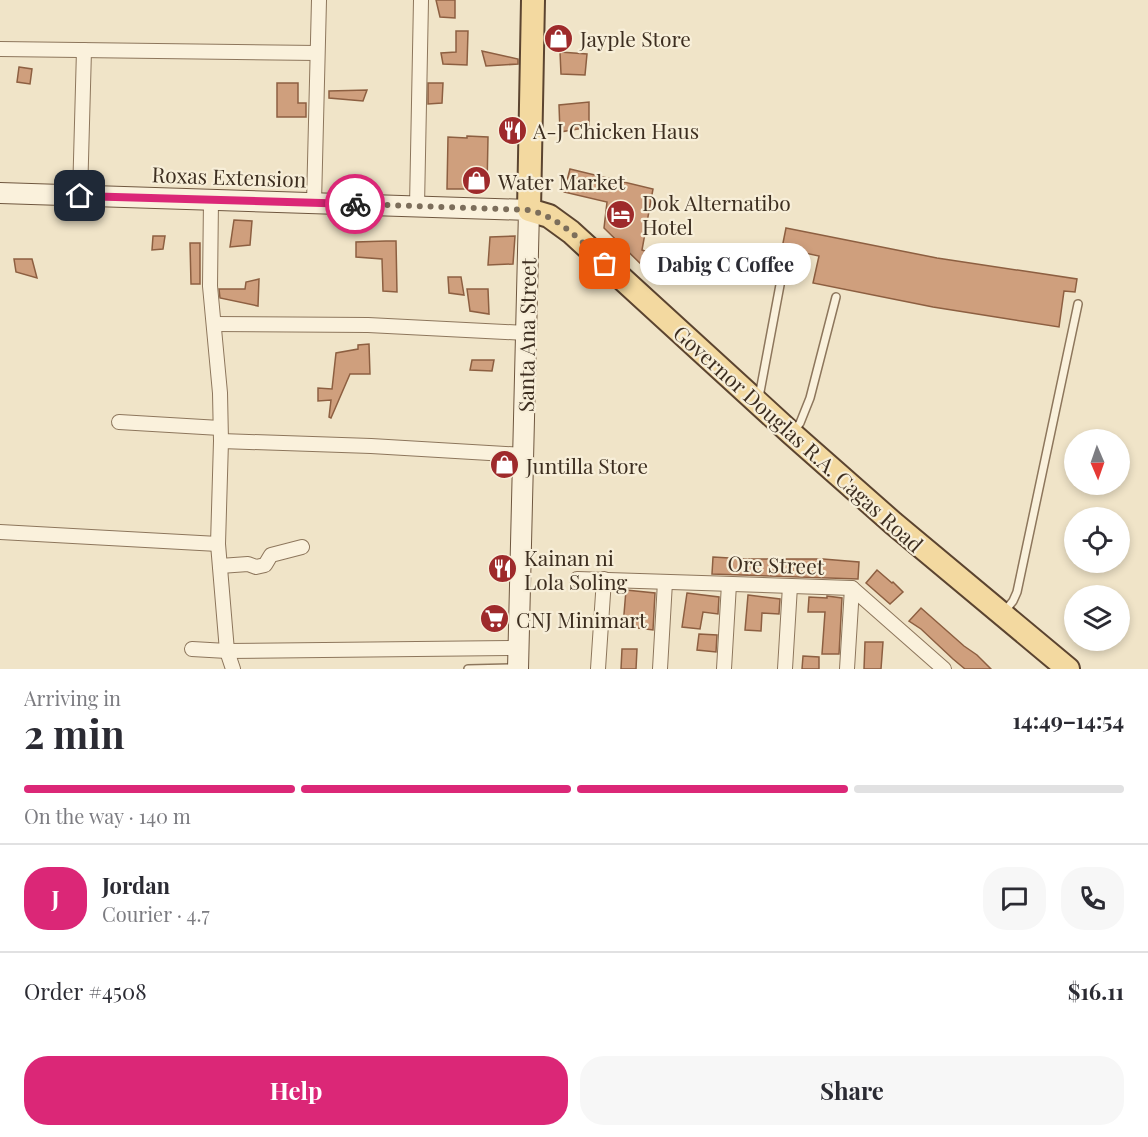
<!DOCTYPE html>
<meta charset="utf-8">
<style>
:root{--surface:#fff;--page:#f7f7f7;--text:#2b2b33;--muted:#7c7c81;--line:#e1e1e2;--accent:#db2777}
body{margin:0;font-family:"Playfair Display",serif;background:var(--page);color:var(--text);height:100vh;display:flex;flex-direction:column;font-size:22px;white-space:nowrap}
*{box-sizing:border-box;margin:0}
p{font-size:20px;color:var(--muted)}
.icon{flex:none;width:33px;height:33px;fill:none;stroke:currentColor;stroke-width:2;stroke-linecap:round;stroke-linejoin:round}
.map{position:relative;height:669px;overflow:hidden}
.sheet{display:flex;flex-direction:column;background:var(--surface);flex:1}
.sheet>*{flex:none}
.needle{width:39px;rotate:178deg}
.controls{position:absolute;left:1064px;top:429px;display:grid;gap:12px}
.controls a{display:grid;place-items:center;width:66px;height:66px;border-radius:50%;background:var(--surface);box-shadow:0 3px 9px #0003;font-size:30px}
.pin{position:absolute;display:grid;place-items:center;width:51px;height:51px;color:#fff;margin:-26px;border-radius:12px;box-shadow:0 3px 9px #0006}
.courier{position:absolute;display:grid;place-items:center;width:60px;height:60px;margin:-30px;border:4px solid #db2777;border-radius:50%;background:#fff;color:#222;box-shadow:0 2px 8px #0007}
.bubble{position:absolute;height:42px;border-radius:21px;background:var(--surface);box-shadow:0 3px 9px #0003;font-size:20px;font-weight:700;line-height:42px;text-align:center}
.overview em{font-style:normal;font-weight:700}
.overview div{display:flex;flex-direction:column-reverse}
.overview{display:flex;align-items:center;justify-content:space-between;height:102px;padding:0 24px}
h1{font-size:39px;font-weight:700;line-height:45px}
.bar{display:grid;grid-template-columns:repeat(4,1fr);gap:9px 6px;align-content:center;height:72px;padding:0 24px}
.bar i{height:8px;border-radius:4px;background:var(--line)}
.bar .on{background:var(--accent)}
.bar p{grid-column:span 4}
.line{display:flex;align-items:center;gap:15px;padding:0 24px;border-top:2px solid var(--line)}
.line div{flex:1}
.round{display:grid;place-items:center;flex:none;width:63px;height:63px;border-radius:24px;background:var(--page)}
.action{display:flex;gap:12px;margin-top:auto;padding:12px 24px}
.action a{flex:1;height:69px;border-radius:24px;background:var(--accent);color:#fff;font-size:24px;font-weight:700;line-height:69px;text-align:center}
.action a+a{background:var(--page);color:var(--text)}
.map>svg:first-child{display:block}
.building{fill:#cf9f7d;stroke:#8d5f41;stroke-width:1.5}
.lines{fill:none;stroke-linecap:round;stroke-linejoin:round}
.lane-casing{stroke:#8d765c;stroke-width:10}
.street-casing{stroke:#8d765c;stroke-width:16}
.secondary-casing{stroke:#6f573f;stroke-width:22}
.primary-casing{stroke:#5b4430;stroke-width:26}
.lane{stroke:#faf1dc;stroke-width:7}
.street{stroke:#faf1dc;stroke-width:14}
.secondary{stroke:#faf1dc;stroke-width:20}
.primary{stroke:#f3d9a0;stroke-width:22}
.done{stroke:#7c6e5b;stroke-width:6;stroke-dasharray:0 10.8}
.route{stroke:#db2777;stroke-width:8}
.labels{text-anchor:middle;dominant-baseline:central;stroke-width:4.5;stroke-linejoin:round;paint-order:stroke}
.poi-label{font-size:21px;fill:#3d2e20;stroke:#f7eed8;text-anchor:start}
.street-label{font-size:21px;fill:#3d2e20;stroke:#f7eed8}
</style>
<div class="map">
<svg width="1148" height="669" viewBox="0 0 1148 669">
<rect width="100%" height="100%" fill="#f0e4c8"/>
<!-- building -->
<g class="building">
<polygon points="436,0 455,0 455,18 440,17"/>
<polygon points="456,31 468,31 467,65 443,64 441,53 456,52"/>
<polygon points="482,51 518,59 518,64 486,66"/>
<polygon points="560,52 587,54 585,75 561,74"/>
<polygon points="19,67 32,69 30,84 17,82"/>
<polygon points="277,83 298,83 298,103 306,103 306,117 277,117"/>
<polygon points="428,83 443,83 442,103 428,104"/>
<polygon points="367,90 363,101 329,98 329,91"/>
<polygon points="589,102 589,127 560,132 559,105"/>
<polygon points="467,136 488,137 487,189 447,189 448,137 467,138"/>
<polygon points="570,169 653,189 642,250 651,253 647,270 604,228 607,202 564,192"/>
<polygon points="234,220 252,221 250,245 230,247"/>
<polygon points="786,228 937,258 1077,279 1075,292 1064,291 1059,327 933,307 813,283 819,256 782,248"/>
<polygon points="153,236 165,236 163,249 152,250"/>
<polygon points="515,236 513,264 488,265 490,237"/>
<polygon points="386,241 396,241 397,292 383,291 382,259 356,257 356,242"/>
<polygon points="190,243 200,243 200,284 191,284"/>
<polygon points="14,259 32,259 37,278 16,272"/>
<polygon points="448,277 461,277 464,295 449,293"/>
<polygon points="259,279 258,306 220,298 219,289 245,289 246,282"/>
<polygon points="467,289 488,289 489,314 470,311"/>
<polygon points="369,344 370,374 350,374 331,418 329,417 331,400 318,401 318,388 332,389 336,353 358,349 358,345"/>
<polygon points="472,360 494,360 492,371 470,370"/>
<polygon points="713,557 746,559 823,559 859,562 858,579 712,574"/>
<polygon points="877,570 892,583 893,582 903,592 890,604 866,583"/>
<polygon points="626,590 655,593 653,630 623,626"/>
<polygon points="687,593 719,597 718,614 703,612 700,629 682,627"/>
<polygon points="748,595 780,599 779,614 762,613 761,631 745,630"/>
<polygon points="827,596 842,598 839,654 822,654 825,612 808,612 809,597 827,598"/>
<polygon points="921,608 964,646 977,655 991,669 965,669 953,659 921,629 909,621"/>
<polygon points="699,634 717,635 716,652 697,650"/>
<polygon points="865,642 883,642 881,669 864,669"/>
<polygon points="622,649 637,649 636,669 621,669"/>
<polygon points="803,656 819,657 819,669 802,669"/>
</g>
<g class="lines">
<defs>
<g id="lane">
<polyline points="759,397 780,285"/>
<polyline points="794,431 800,423 810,398 836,297"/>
<polyline points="1004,612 1013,601 1017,592 1078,304"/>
<polyline points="468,669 516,668"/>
</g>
<g id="street">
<polyline points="0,49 317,53"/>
<polyline points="80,196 84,50"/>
<polyline points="211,200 210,286 220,393 221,441 218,544 227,651 233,669"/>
<polyline points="314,203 319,0"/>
<polyline points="417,206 421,0"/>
<polyline points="214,324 368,325 526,333"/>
<polyline points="119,422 220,428"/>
<polyline points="221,441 371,446 524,455"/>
<polyline points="0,532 218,544"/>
<polyline points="220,566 248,564 256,567 265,565 271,555 302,547"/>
<polyline points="577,579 852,588 944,669"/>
<polyline points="192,649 227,651 519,648"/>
<polyline points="598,669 604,579"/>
<polyline points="660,669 665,582"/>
<polyline points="724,669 729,584"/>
<polyline points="785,669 790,586"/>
<polyline points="847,669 852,588"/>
</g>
<polyline id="secondary" points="0,193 529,210 518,669"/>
<polyline id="primary" points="533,0 529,210 549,216 571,232 791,433 893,523 1068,669"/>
</defs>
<!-- lane casing -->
<use href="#lane" class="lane-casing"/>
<!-- street casing -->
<use href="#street" class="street-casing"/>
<!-- secondary casing -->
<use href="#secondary" class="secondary-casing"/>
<!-- primary casing -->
<use href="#primary" class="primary-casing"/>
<!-- lane -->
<use href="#lane" class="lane"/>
<!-- street -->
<use href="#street" class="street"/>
<!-- secondary -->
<use href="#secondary" class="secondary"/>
<!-- primary -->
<use href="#primary" class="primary"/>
</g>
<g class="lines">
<!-- done -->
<path class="done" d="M355 204 529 210C560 217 583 243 605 264"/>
<!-- route -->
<polyline class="route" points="80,196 355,204"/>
</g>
<!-- icons -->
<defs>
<symbol id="shop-disc" viewBox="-11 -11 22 22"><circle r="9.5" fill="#9e2a2b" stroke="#f7eed8"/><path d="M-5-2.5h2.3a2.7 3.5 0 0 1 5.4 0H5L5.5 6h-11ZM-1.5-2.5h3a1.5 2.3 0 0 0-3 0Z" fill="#fff"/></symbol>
<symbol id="restaurant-disc" viewBox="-11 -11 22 22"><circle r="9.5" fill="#9e2a2b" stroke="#f7eed8"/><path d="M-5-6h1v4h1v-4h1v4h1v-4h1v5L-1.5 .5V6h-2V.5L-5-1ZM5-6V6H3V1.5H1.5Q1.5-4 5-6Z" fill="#fff"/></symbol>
<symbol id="hotel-disc" viewBox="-11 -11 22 22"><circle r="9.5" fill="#9e2a2b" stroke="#f7eed8"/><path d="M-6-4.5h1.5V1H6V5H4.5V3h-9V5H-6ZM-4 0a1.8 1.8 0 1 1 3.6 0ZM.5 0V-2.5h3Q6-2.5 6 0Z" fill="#fff"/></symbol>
<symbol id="supermarket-disc" viewBox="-11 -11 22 22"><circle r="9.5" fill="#9e2a2b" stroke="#f7eed8"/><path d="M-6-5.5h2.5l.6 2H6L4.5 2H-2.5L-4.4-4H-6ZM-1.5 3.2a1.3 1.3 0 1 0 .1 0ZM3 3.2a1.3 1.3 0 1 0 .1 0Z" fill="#fff"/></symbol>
</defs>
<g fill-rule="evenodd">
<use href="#shop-disc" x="542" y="22" width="33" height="33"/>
<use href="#restaurant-disc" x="496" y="114" width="33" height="33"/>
<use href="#shop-disc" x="460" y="164" width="33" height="33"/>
<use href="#hotel-disc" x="604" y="198" width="33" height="33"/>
<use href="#shop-disc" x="488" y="448" width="33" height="33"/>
<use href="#restaurant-disc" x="486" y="552" width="33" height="33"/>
<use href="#supermarket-disc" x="478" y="602" width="33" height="33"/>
</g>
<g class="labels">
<!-- poi labels -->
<g class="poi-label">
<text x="580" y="38">Jayple Store</text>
<text x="533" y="130">A-J Chicken Haus</text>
<text x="498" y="181">Water Market</text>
<text x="642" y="202">Dok Alternatibo<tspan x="642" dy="24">Hotel</tspan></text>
<text x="526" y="465">Juntilla Store</text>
<text x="524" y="557">Kainan ni<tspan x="524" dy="24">Lola Soling</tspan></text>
<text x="516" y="619">CNJ Minimart</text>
</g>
<!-- street labels -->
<g class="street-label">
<text transform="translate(229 176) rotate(2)">Roxas Extension</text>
<text transform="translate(526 335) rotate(-89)">Santa Ana Street</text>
<text transform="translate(799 438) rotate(42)">Governor Douglas R.A. Cagas Road</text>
<text transform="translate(776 564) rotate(2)">Ore Street</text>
</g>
</g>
</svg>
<div class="controls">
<a><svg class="needle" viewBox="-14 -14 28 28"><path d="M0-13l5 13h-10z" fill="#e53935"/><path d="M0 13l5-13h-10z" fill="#7c7c81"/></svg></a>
<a><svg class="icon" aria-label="locate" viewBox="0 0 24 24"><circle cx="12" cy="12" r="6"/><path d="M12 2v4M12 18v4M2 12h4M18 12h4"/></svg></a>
<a><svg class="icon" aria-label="layers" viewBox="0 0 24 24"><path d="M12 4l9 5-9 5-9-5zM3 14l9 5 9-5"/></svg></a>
</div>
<div class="pin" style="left:605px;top:264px;background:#ea580c"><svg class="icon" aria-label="bag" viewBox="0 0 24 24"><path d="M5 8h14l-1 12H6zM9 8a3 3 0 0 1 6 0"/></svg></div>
<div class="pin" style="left:80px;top:196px;background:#1f2937"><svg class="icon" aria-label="home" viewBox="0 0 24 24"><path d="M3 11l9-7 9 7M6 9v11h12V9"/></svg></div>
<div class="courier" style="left:355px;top:204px"><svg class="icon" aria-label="bike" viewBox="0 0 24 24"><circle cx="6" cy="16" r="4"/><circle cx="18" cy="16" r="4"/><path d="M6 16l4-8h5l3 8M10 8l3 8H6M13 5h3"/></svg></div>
<div class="bubble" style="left:640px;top:243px;width:171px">Dabig C Coffee</div>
</div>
<section class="sheet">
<div class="overview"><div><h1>2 min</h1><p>Arriving in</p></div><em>14:49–14:54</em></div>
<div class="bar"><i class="on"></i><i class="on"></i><i class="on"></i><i></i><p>On the way · 140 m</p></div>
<div class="line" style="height:108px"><b class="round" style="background:var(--accent);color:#fff">J</b><div><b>Jordan</b><p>Courier · 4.7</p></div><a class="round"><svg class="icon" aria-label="chat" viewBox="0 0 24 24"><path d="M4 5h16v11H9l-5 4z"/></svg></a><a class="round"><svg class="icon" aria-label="phone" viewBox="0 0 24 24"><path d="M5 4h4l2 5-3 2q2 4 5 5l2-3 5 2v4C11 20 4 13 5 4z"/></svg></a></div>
<div class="line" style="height:78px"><div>Order #4508</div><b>$16.11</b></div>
<div class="action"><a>Help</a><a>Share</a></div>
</section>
